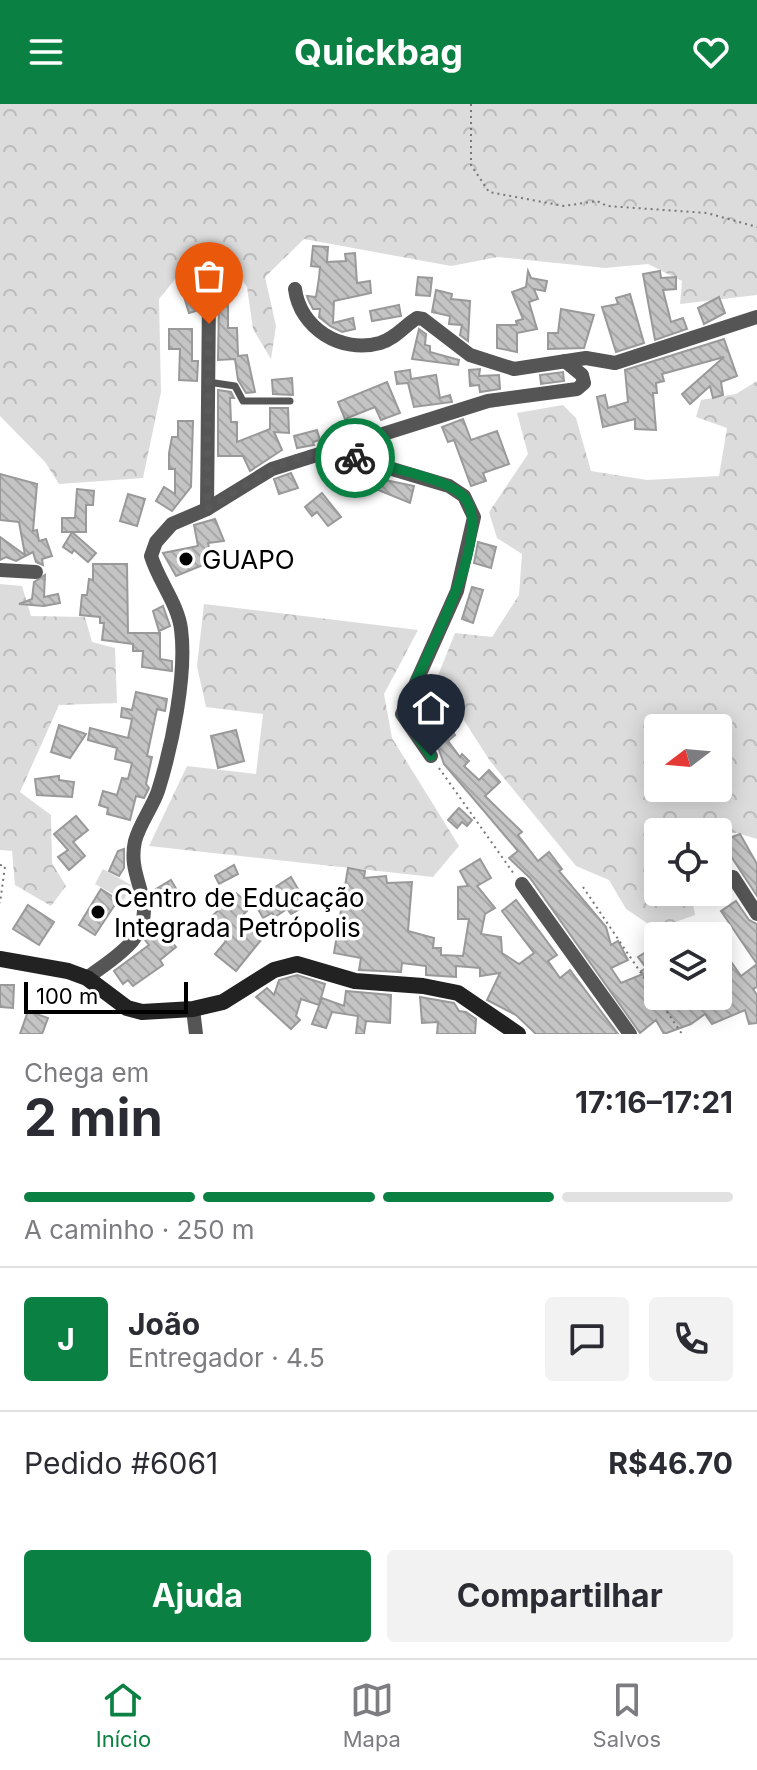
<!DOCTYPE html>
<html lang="pt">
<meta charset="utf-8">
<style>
:root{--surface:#fff;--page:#f2f2f3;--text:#2b2b33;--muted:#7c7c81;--line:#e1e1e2;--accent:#0b8043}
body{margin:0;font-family:Inter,sans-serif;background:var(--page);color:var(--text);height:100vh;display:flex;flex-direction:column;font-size:30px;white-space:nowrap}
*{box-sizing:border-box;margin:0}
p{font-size:26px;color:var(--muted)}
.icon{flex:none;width:44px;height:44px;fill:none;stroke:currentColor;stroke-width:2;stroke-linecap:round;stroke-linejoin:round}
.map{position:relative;height:930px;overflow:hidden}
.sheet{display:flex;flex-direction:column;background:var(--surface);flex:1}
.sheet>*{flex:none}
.needle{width:52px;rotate:254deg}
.buttons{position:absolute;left:644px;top:610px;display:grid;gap:16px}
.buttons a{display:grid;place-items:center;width:88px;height:88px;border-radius:8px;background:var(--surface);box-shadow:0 4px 20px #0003;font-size:40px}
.scale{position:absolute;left:24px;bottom:20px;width:164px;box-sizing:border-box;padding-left:8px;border:4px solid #000;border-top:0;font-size:22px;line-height:28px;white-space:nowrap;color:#000;-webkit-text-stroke:6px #fff;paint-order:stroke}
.pin{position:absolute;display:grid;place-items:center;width:68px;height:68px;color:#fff;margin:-82px -34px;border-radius:50% 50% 50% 0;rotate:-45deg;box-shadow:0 0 8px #0007}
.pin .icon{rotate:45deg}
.courier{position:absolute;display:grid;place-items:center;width:80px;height:80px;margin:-40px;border:6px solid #0b8043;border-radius:50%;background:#fff;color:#222;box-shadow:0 2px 10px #0007}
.headline em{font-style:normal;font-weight:700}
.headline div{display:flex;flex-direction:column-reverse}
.headline{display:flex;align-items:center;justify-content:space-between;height:136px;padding:0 24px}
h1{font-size:52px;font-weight:700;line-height:60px}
.bar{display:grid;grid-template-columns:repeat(4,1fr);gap:12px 8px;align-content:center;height:96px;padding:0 24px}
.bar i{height:10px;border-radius:6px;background:var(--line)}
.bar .active{background:var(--accent)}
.bar p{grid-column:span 4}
.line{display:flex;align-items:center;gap:20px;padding:0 24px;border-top:2px solid var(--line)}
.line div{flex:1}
.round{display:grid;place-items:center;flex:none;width:84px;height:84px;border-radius:8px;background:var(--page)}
.action{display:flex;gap:16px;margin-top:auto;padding:16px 24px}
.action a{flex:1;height:92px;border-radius:8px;background:var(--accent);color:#fff;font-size:32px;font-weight:700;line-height:92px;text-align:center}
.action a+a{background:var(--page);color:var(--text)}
header{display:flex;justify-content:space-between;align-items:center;height:104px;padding:0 24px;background:var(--accent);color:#fff;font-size:36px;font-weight:700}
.dock{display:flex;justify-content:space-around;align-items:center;height:112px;border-top:2px solid var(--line);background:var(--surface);font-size:22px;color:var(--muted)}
.dock a{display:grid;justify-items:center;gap:4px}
.dock .active{color:var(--accent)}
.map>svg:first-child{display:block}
.forest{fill:url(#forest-crowns);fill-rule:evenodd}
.pitch{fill:#dcdcdc}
.building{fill:url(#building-back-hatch);stroke:#999;stroke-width:2}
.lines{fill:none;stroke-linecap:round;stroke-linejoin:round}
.path{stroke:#777;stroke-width:2;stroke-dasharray:2 4;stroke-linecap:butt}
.service{stroke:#555;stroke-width:7}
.minor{stroke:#555;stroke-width:14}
.secondary{stroke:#222;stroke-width:16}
.done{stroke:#595959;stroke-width:8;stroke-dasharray:0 14.4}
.route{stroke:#0b8043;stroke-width:10}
.poi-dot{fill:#000;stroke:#fff;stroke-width:3}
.labels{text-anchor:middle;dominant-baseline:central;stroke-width:7;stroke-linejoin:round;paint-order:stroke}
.poi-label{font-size:26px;fill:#000;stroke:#fff;text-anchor:start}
</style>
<header><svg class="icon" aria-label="menu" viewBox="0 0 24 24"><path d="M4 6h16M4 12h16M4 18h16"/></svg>Quickbag<svg class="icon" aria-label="heart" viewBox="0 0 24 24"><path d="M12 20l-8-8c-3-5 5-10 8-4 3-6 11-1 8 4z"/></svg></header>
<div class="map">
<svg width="757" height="930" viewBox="0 0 757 930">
<defs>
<pattern id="forest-crowns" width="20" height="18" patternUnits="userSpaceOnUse" patternTransform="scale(2)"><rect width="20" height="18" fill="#dcdcdc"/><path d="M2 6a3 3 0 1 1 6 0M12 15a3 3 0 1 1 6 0" fill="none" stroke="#bbb"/></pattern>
<pattern id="building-back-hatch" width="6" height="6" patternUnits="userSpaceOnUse" patternTransform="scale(2)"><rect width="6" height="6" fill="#c4c4c4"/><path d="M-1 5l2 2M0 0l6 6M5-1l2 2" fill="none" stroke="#a7a7a7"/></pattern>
</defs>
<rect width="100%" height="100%" fill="#fff"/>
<!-- forest -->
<g class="forest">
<polygon points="0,0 757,0 757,191 680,200 682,177 648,160 605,164 498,153 451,162 304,135 265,173 276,222 271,255 253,225 247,183 233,162 188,159 159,195 161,288 143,374 59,380 45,358 0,312"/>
<path d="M757 277V735L737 729 658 728V788H691L695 811 656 825 626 805 609 776 576 762 490 657 437 574 455 529 492 533 519 491 522 450 497 434 489 408 528 350 517 309 563 301 576 314 591 367 647 376 719 372 727 324 696 313 701 296 736 290ZM718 624V684H658V624Z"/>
<polygon points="0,480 22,482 31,512 85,513 92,538 115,544 117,599 59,601 20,688 51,711 52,759 66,782 51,802 15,781 12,747 0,746"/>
<polygon points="204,500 418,526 384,590 392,634 459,742 433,773 149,742 187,662 256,670 263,610 206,603 197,562"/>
</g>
<!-- pitch -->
<polygon class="pitch" points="103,765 131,781 124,796 95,780"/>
<!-- building -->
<g class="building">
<polygon points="313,142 328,143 327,158 346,157 345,150 355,149 357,179 370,177 371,189 334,197 333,219 353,214 355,225 342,228 330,222 319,213 320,205 313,205 308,195 307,192 316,193 319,174 320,163 311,162"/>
<polygon points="192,164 200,187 199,206 189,209 177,170"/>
<polygon points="528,167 531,174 547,177 545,187 534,185 538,195 529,198 537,225 517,229 517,248 497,244 497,221 517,221 516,217 523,215 512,188 526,183"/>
<polygon points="660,167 661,174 676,173 676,185 663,186 671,218 683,214 687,225 655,236 643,170"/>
<polygon points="418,173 432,174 430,192 416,191"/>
<polygon points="436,186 452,190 451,195 470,197 468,237 460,231 462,221 449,220 450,212 432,208"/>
<polygon points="630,190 644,239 616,248 602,203 618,200 616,194"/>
<polygon points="719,193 725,209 704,220 698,204"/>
<polygon points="219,200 228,200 228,224 237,224 238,252 247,251 255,288 246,289 238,276 235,255 218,256"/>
<polygon points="399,201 401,212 372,217 370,207"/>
<polygon points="561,205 594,211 584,244 548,245 548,229 558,229"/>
<polygon points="169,225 192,225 192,257 198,257 197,277 179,276 180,245 169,245"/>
<polygon points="419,225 426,230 425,241 430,242 430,248 459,256 458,261 412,255"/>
<polygon points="724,235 737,272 721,278 723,291 713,294 710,282 690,300 682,290 724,253 662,270 664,277 656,279 657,289 653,289 656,326 635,325 635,315 603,323 597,293 605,291 608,304 628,298 625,266"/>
<polygon points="480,265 479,272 499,271 500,285 480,288 479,281 470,282 469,266"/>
<polygon points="410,266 411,275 436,271 440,294 450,291 452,298 414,303 408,279 397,280 395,268"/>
<polygon points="563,268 564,277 541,280 540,271"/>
<polygon points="292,274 293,291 273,290 272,276"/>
<polygon points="387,278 400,309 381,316 375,303 345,315 338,298"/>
<polygon points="218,286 231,288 234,294 230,294 231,318 237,318 237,338 270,325 270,304 288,304 289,329 274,328 282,346 250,367 243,352 218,352"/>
<polygon points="463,315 471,336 497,327 509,360 483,369 486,377 471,382 454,336 448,338 442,323"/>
<polygon points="178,317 193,317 191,383 172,407 156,397 164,383 175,390 175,365 169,365 169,349 172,333 178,333"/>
<polygon points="317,326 320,336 313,338 314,341 297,344 294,332"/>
<polygon points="357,365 366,367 366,372 414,382 410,399 376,385 352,384 349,369"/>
<polygon points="291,369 298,384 279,390 274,375"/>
<polygon points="0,370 37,380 33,427 37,426 39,437 46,435 52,452 42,455 43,461 36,458 33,448 16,457 6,453 0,456 0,433 25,451 19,418 0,416"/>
<polygon points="77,385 94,387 93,401 86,401 86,428 62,428 62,414 75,414"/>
<polygon points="322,389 341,413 328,422 317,408 312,412 305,403"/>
<polygon points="128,390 145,395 137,422 120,417"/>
<polygon points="215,415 224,437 208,439 210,448 205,451 208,459 176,472 163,449 198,442 194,421"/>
<polygon points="72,428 96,449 88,458 74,446 72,449 63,443"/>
<polygon points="478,438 496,443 491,464 474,459"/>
<polygon points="93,460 127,460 128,529 160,529 160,555 172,557 172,567 142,563 143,547 133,547 133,540 102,536 104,519 100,519 100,513 80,511 82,491 87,491 89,475 93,476"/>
<polygon points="45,471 44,493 58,490 60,499 44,502 19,500 32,495 34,478"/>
<polygon points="472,483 483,486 473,519 462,515"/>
<polygon points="163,502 170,522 159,527 153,507"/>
<polygon points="136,588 167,595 165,607 157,605 147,652 152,653 146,680 149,684 144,694 136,692 130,716 107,710 108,704 99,701 103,687 117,691 122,674 128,675 132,659 115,655 117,644 88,636 90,624 128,634 132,615 121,613 122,604 132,606"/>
<polygon points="438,588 445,599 431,607 433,614 443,629 450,624 455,631 448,637 460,653 462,650 469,657 464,662 479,676 489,666 500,678 485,692 522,728 518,731 538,757 549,748 562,765 559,767 606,823 611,841 618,837 628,856 611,864 621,879 643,870 641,867 646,864 638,853 649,846 652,850 658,845 658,892 684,892 691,902 705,892 718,892 718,882 724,878 718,869 718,839 741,872 757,860 757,883 753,885 757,891 757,919 749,920 745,906 712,920 705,910 691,920 664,930 656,916 640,929 530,774 509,754 518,747 444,660 439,646 413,609"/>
<polygon points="59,621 86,630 70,654 51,648"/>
<polygon points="236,626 244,657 218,664 211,632"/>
<polygon points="59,672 59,676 74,678 72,693 37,691 35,675"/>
<polygon points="459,704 472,716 467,722 462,718 457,724 448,716"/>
<polygon points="76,712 88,726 73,738 85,752 69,766 58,753 68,746 54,730"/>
<polygon points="740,730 757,760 757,792 721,737"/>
<polygon points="124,745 124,764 119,772 109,767 118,747"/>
<polygon points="480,755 491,774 477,782 495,804 485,810 481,830 501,833 502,849 519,860 534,849 502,807 516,796 557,851 548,857 560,874 570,866 618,930 536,930 516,911 487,896 500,869 480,872 480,864 456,862 456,873 426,871 426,862 402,859 401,868 359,866 361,854 334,849 348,764 365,767 364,774 386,772 387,779 412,778 408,827 434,834 433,844 441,844 441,851 463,852 469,815 458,815 458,783 468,782 460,767"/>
<polygon points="234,761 238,770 219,780 215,772"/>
<polygon points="291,773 298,785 294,788 302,801 300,805 291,810 287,805 275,813 272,809 263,814 258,805 274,795 269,787"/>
<polygon points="171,776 178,788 159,801 151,788"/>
<polygon points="101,785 118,796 95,831 79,821"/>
<polygon points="236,789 251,802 239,816 261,836 236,867 215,850 226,837 205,819"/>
<polygon points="736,797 749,816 757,820 757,860 721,807"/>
<polygon points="28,801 54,818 39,841 13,825"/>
<polygon points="158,820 176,843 160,856 163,861 133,882 128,876 123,880 114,867 149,841 145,836"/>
<polygon points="297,871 325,880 319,901 301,895 296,912 300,916 291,925 256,893 267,884 274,891 279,876"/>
<polygon points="0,881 14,881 13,904 0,903"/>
<polygon points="346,887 391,891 390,919 366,917 364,930 356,930 358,912 332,908 326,924 312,920 322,894 344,902"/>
<polygon points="420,893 454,899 459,907 466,908 476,915 475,930 437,930 438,918 422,919"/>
<polygon points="28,907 48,914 42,930 20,930"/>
</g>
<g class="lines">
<!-- path -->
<g class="path">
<polyline points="471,0 471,61 489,88 564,102 597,97 607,102 707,109 757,123"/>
<polyline points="439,664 514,770"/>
<polyline points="0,761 5,762 0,799"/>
<polyline points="583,783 682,930"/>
</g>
<!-- service -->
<polyline class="service" points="208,278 235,282 243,297 290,297"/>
<!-- minor -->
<g class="minor">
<path d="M295 185C300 224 341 250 380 239 396 234 404 222 417 214L423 215 470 251 514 265 586 254 615 259 757 213"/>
<polyline points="332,347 449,382 464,392 474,413 457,487 402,610 431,652"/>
<polyline points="207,405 209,191"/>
<polyline points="0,466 36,468"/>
<polyline points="733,773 757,810"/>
<polyline points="522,780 630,930"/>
<path d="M87 874C113 854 151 835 143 796 138 774 130 760 135 737 140 719 152 704 158 687 172 642 187 571 181 525 178 500 158 476 151 452L156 438 172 420 207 405 272 365 488 297 577 285 584 279 582 271 565 257"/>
<polyline points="193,905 196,930"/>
</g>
<!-- secondary -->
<polyline class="secondary" points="0,855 68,867 87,874 127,904 142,908 193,905 223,898 274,866 297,860 355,877 423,882 458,889 518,930"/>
</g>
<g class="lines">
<!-- done -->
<path class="done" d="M209 220 207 405C238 386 294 346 331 347 338 347 348 352 355 354"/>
<!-- route -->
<path class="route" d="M355 354C381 362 448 374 464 393 498 432 416 566 402 610L431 652"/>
</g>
<!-- markers -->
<g class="poi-dot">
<circle cx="186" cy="455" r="8"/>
<circle cx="98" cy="808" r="8"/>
</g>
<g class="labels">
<!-- poi labels -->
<g class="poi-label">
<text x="202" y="455">GUAPO</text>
<text x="114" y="793">Centro de Educação<tspan x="114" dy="30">Integrada Petrópolis</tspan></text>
</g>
</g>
</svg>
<div class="buttons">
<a><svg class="needle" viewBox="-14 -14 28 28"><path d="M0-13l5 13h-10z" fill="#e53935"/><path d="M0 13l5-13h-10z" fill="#7c7c81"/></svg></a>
<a><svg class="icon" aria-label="locate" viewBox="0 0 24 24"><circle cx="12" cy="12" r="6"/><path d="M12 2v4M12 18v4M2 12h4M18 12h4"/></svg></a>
<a><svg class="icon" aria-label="layers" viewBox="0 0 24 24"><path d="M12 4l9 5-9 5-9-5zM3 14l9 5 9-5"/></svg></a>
</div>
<div class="scale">100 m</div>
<div class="pin" style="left:209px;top:220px;background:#ea580c"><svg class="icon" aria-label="bag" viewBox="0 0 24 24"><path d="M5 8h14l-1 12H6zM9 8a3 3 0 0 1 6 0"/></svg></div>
<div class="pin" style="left:431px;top:652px;background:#1f2937"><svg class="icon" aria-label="home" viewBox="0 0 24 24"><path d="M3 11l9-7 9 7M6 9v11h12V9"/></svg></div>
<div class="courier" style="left:355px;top:354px"><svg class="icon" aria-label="bike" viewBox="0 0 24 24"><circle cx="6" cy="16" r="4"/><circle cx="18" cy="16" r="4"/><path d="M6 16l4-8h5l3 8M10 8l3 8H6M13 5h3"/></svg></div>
</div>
<section class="sheet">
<div class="headline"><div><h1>2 min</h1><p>Chega em</p></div><em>17:16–17:21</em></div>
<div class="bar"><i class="active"></i><i class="active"></i><i class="active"></i><i></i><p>A caminho · 250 m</p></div>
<div class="line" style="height:144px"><b class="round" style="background:var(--accent);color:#fff">J</b><div><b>João</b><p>Entregador · 4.5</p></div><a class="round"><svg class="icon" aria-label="chat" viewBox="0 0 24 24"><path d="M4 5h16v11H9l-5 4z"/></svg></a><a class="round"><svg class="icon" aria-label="phone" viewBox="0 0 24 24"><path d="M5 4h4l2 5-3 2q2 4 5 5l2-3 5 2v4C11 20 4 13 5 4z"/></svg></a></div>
<div class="line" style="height:104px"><div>Pedido #6061</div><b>R$46.70</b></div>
<div class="action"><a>Ajuda</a><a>Compartilhar</a></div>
</section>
<nav class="dock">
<a class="active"><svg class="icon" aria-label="home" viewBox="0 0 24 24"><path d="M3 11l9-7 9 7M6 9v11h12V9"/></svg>Início</a>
<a><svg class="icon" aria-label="map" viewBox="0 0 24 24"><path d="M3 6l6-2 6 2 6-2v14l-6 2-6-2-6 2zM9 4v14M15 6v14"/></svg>Mapa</a>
<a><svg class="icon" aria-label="saved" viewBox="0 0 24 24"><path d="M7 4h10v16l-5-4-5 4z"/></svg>Salvos</a>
</nav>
